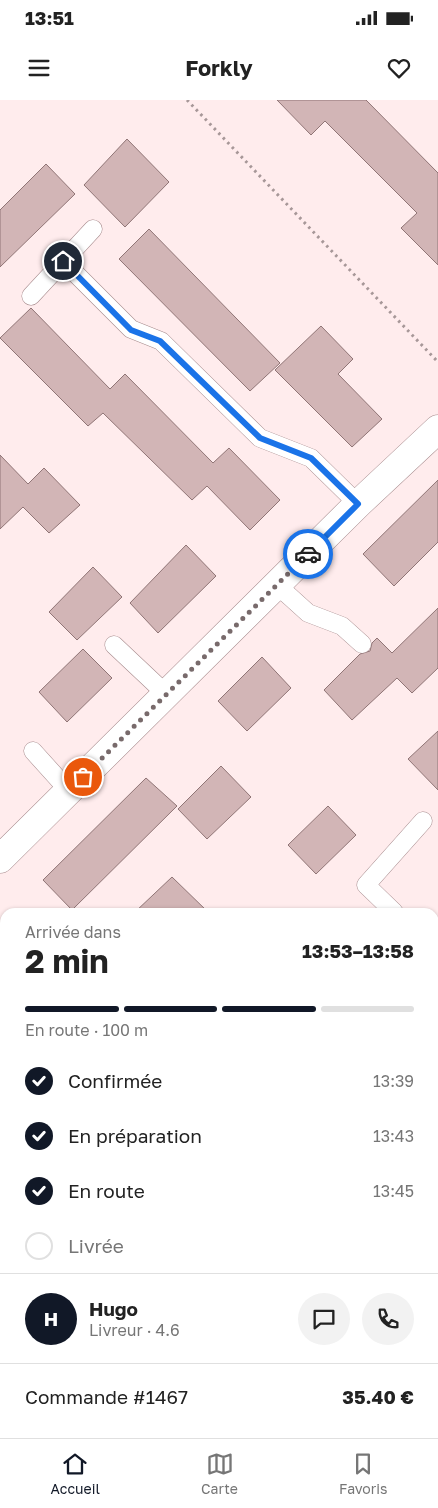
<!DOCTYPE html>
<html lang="fr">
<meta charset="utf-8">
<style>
:root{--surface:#fff;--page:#f2f2f2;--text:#222;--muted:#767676;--line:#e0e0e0;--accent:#111827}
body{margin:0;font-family:"Golos Text",sans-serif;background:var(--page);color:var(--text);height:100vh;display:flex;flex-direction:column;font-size:19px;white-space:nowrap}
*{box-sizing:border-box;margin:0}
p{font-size:16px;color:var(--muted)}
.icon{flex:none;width:28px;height:28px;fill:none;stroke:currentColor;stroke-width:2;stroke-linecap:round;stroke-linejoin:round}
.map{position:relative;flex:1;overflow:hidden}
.details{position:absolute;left:0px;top:808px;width:439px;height:531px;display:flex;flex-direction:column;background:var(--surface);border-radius:15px 15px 0 0;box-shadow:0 1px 4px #0004}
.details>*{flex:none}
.pin{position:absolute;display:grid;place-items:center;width:42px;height:42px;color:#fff;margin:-21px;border:2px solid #fff;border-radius:50%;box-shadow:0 1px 5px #0007}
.courier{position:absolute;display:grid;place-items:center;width:50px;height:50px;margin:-25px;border:4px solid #1a73e8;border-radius:50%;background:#fff;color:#222;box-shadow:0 1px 6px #0007}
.summary em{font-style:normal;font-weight:700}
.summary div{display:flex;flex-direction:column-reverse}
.summary{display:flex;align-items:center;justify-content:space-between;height:85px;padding:0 25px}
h1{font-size:32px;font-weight:700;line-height:38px}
.bar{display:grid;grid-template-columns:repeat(4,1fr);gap:8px 5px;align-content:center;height:60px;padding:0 25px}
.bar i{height:6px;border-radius:4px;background:var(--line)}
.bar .active{background:var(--accent)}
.bar p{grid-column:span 4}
.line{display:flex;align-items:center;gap:12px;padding:0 25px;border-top:1px solid var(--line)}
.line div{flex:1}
.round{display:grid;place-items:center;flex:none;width:52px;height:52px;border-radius:26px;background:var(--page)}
ol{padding:0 25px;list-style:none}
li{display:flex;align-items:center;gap:15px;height:55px}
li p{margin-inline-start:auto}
li .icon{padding:5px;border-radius:50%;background:var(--accent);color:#fff;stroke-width:4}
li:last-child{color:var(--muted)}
li i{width:28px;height:28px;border:2px solid var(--line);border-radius:50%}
.status{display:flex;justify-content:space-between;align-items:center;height:35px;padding:0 25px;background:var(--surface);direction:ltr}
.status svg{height:14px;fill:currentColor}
header{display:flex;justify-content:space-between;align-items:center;height:65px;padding:0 25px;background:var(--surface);font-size:22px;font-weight:700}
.dock{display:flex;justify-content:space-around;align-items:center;height:70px;border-top:1px solid var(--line);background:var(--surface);font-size:14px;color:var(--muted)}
.dock a{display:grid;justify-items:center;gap:2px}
.dock .active{color:var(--accent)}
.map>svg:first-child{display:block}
.forest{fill:url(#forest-crowns)}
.building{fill:#d2b5b6;stroke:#907576}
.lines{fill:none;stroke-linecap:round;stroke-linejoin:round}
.service-casing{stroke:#a68a8c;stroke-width:19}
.minor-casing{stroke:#a68a8c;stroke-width:29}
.path{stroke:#a79798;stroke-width:3;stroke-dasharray:2.5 4;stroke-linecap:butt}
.service{stroke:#fff;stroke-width:18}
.minor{stroke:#fff;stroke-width:28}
.done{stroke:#786a6b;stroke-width:5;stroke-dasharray:0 9}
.route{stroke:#1a73e8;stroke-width:6}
</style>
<div class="status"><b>13:51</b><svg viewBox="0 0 49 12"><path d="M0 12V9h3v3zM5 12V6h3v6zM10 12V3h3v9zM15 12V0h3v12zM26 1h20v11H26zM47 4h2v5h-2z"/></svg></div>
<header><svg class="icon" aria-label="menu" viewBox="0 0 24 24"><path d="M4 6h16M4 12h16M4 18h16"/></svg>Forkly<svg class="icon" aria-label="heart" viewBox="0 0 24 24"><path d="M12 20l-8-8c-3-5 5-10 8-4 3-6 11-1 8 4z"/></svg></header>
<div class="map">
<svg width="438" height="1338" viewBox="0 0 438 1338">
<defs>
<pattern id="forest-crowns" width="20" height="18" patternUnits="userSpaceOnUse" patternTransform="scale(1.25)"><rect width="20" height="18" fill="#fcbcc0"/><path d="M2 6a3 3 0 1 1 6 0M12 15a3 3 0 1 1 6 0" fill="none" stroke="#d8a1a5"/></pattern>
</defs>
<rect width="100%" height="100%" fill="#ffeced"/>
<!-- forest -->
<polygon class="forest" points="434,1031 438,1031 438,1170 436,1170"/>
<!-- building -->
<g class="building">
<polygon points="277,0 366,0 438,73 438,165 401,128 417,113 325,21 311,35"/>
<polygon points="127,39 169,82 125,127 84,85"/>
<polygon points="46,64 75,94 0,167 0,110"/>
<polygon points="149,129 280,263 250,291 119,159"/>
<polygon points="31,208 110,289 125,274 213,363 229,348 280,400 250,430 207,386 192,400 103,313 88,326 0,238"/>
<polygon points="321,226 353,259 338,274 382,319 352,347 275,270"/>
<polygon points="0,355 28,384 44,368 80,405 49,433 23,407 0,429"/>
<polygon points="438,380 438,442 394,486 363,454"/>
<polygon points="186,445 216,476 158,533 130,503"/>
<polygon points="93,467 122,497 77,540 49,512"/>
<polygon points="438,508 438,568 412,593 397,578 352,620 324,590 360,554 370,551 372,543 377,538 392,553"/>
<polygon points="83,549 112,578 67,622 39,592"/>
<polygon points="262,557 291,588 247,631 218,601"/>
<polygon points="438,631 438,690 408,659"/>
<polygon points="221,666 251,697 207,739 178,709"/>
<polygon points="146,678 177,706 72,810 43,780"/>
<polygon points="328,706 356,735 316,774 288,745"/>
<polygon points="172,777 208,812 135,812"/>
</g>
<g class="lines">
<defs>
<g id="service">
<polyline points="63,161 131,229 161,241 260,338 311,358 358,404"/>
<polyline points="31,196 93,129"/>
<polyline points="277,485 308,513 342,526 362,544"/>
<polyline points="114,545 166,594"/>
<polyline points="33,651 69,691"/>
<polyline points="394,812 366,785 423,721"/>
<polyline points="434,853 438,858"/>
</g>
<g id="minor">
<polyline points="0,759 358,404 438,329"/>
<polyline points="0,996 5,996"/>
<polyline points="434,997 438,997"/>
</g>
</defs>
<!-- service casing -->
<use href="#service" class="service-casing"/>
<!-- minor casing -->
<use href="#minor" class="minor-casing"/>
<!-- path -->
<g class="path">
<polyline points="187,0 438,262"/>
<polyline points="434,1089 438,1090"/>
<polyline points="0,1258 5,1257"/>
<polyline points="431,1334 438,1334"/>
</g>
<!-- service -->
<use href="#service" class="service"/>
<!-- minor -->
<use href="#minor" class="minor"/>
</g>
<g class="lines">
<!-- done -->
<polyline class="done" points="83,677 308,454"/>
<!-- route -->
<polyline class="route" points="63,161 131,230 160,241 260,338 311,358 358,404 308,454"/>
</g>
</svg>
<div class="pin" style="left:83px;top:677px;background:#ea580c"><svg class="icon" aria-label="bag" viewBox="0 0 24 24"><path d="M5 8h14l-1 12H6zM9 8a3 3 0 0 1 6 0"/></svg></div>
<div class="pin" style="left:63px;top:161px;background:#1f2937"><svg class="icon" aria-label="home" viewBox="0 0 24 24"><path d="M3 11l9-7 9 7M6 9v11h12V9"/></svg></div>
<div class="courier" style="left:308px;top:454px"><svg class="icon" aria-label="car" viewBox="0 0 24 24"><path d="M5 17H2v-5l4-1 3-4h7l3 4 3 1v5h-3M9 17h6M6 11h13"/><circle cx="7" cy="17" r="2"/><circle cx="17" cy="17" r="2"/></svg></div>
<section class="details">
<div class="summary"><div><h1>2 min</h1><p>Arrivée dans</p></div><em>13:53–13:58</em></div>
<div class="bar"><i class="active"></i><i class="active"></i><i class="active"></i><i></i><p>En route · 100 m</p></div>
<ol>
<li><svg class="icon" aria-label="check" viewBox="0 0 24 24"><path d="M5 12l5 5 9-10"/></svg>Confirmée<p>13:39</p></li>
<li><svg class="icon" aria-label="check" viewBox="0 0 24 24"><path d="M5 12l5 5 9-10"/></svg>En préparation<p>13:43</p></li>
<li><svg class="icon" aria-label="check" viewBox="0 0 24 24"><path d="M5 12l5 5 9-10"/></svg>En route<p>13:45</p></li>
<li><i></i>Livrée</li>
</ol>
<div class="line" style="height:90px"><b class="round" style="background:var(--accent);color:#fff">H</b><div><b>Hugo</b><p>Livreur · 4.6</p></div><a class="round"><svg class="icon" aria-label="chat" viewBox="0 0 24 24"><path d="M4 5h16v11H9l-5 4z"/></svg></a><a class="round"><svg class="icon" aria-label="phone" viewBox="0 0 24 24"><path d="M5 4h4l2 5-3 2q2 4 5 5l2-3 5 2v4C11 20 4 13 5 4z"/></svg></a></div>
<div class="line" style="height:65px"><div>Commande #1467</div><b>35.40 €</b></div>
</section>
</div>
<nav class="dock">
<a class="active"><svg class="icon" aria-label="home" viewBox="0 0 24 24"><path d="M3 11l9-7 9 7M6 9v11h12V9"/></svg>Accueil</a>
<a><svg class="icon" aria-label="map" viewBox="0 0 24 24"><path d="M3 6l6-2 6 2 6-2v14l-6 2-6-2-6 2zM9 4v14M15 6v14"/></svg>Carte</a>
<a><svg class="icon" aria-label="saved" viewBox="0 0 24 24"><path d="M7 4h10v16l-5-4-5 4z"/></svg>Favoris</a>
</nav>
